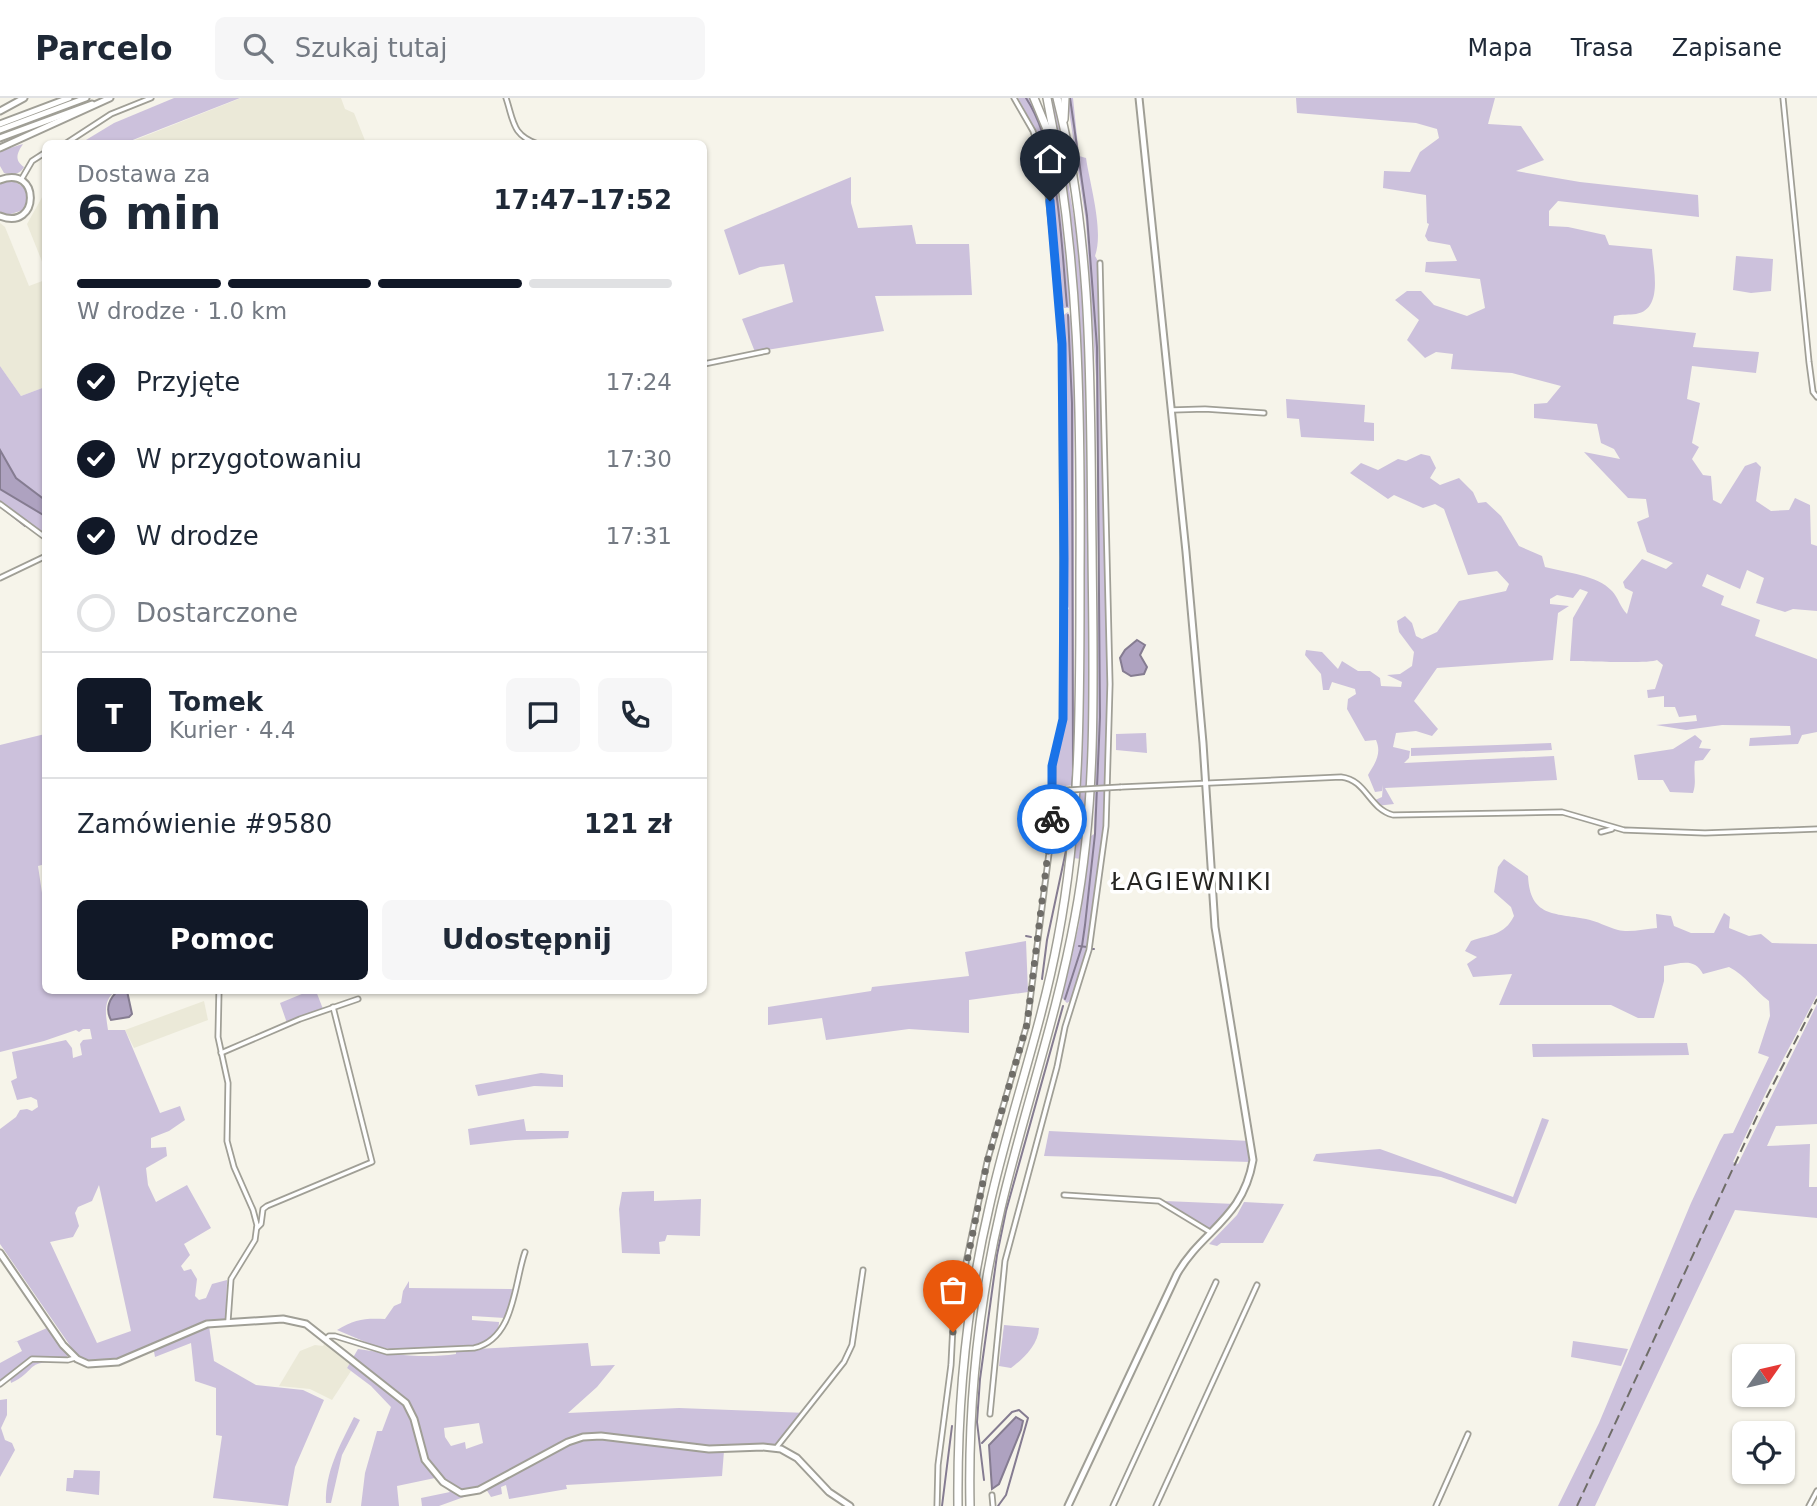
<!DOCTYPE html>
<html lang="pl">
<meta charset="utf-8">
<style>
:root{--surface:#fff;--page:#f6f6f7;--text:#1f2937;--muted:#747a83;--line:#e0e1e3;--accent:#111827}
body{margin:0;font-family:"DejaVu Sans",sans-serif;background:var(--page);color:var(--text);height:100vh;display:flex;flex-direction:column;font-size:26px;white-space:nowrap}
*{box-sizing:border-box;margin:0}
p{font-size:23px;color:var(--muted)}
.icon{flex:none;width:38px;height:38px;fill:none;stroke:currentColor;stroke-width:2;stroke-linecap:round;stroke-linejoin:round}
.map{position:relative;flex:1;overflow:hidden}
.drawer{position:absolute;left:42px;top:42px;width:665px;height:854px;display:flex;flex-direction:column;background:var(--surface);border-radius:10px;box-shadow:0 2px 5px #0004}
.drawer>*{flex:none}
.needle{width:46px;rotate:56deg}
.tools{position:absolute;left:1732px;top:1246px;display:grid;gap:14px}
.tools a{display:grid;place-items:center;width:63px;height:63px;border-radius:10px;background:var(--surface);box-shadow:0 2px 5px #0004;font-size:35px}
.pin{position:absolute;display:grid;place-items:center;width:60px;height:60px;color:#fff;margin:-72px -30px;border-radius:50% 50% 50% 0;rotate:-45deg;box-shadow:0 0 7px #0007}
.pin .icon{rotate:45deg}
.courier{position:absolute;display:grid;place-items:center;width:70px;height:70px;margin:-35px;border:5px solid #1a73e8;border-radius:50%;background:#fff;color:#222;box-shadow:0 2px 9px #0007}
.summary em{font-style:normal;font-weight:700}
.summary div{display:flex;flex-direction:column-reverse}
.summary{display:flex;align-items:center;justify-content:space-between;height:119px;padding:0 35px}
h1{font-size:46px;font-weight:700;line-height:52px}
.bar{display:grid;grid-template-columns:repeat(4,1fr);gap:10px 7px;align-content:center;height:84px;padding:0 35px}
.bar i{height:9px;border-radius:5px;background:var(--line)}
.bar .on{background:var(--accent)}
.bar p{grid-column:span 4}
.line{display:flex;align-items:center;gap:18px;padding:0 35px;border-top:2px solid var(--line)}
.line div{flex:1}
.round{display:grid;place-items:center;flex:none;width:74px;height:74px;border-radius:10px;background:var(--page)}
ol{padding:0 35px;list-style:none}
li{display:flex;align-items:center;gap:21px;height:77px}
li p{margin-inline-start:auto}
li .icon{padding:7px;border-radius:50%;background:var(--accent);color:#fff;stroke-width:4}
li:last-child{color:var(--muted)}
li i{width:38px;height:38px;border:4px solid var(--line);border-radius:50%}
.action{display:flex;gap:14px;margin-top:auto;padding:14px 35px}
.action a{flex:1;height:80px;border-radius:10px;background:var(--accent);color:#fff;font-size:28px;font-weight:700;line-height:80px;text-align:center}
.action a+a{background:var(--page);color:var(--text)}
header{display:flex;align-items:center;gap:42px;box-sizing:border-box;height:98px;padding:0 35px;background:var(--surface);border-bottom:2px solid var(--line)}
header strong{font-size:33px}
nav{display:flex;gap:38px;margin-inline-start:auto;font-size:24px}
.search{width:490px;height:63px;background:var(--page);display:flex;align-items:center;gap:18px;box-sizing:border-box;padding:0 24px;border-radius:10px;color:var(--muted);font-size:26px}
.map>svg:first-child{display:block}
.built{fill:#ebe9d8}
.green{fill:#ccc1dc;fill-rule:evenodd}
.water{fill:#aea2c0;stroke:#857c91;stroke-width:2}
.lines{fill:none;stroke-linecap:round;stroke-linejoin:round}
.stream{stroke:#857c91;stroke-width:2}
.street-casing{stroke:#a09f96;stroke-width:7}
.secondary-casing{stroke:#a09f96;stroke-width:9}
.highway-casing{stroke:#a09f96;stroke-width:10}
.street{stroke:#fff;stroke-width:3.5}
.secondary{stroke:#fff;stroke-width:5}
.highway{stroke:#fff;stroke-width:7}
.rail{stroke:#6f6d68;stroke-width:2;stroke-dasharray:10 5;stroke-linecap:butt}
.street-bridge-casing{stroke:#a09f96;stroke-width:7;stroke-linecap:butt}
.street-bridge{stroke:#fff;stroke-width:3.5}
.done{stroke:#6f6d68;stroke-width:7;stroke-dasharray:0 12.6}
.route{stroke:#1a73e8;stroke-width:9}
.labels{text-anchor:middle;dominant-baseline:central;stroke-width:7;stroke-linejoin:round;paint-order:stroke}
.quarter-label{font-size:24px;letter-spacing:2px;fill:#262522;stroke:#fff}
</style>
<header>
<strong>Parcelo</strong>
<div class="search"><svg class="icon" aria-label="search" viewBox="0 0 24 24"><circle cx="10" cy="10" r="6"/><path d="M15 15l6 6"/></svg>Szukaj tutaj</div>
<nav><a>Mapa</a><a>Trasa</a><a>Zapisane</a></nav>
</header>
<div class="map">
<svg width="1817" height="1408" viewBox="0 0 1817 1408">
<rect width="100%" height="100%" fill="#f6f4ea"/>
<!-- built -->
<g class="built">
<polygon points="241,0 341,0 345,11 354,15 366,45 125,46"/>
<polygon points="45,94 45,171 27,126"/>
<polygon points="0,125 5,129 29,188 45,182 45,289 21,298 0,268"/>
<polygon points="204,903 208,922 134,950 125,932"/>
<polygon points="326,1242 351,1263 347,1270 351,1273 332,1302 310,1291 279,1288 300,1253 315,1247 323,1248"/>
</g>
<!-- green -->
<g class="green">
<polygon points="174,0 240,0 125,45 81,45 114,25"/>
<path d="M1018 0H1031C1055 51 1060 106 1066 162 1067 177 1073 197 1069 210H1064L1062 206C1057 135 1055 63 1018 0Z"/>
<path d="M1050 0H1053L1055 7 1077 137 1086 255 1090 639 1081 761 1073 760C1081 683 1082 606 1084 528 1087 349 1086 176 1050 0Z"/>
<path d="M1067 0H1073L1079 58 1086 60C1090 87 1104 133 1095 158L1098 163C1102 267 1103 372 1105 476 1109 618 1114 764 1073 901L1067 905 1062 900 1079 826 1091 738 1094 736 1098 458 1096 279 1086 124Z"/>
<path d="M1296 0H1495L1488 26 1521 28 1544 62 1516 73 1580 84 1698 97 1699 119 1558 103 1549 113V128L1568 129 1605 137 1609 147 1652 151C1653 170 1664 211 1636 216 1629 217 1622 216 1614 218L1613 226 1696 235 1693 249 1759 254 1756 275 1692 268 1687 301 1700 305 1692 345 1699 349 1692 361 1703 377 1711 378 1713 402 1721 406 1745 368 1756 364 1761 369 1756 403 1771 413 1789 412 1795 400 1810 407 1811 446 1817 448V513L1793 511 1785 514 1756 505 1764 480 1747 472 1740 491 1707 476 1702 488 1724 498 1721 507 1760 522 1755 538 1817 561V634L1802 637 1798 646 1749 648 1750 640 1791 637 1790 628 1722 627 1686 632 1656 627 1697 623 1696 617 1679 619 1675 609H1664V598L1648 600 1647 592 1655 591 1663 567 1657 562C1650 566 1584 563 1570 563L1573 520 1588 494 1580 491 1573 500 1557 497 1550 501V506L1569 508 1558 515 1553 562 1437 570 1414 603 1438 631 1432 638 1416 633 1396 635 1393 649 1410 653 1409 660 1404 665 1554 658 1557 682 1385 690 1394 706 1376 708 1373 703 1382 699 1383 687 1382 693 1375 694 1368 677C1375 665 1382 656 1376 642L1365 643 1347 611 1348 601 1356 596 1355 591 1332 584 1329 592H1323L1321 576 1305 557 1306 552 1322 554 1338 571 1342 563 1358 573H1370L1380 580 1381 588 1401 589 1402 584 1387 577 1400 576 1412 568 1414 554 1399 534 1397 523 1405 518 1412 525 1416 538 1422 541 1437 534 1459 503 1506 493 1509 486 1497 473 1468 477 1444 411 1435 406 1423 410 1394 397 1388 401 1350 375 1361 365 1378 372 1398 361 1406 363 1421 356 1430 358 1436 370 1430 380 1440 387 1459 380 1473 394 1478 405 1486 404 1501 418 1519 448 1542 458 1545 469C1567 475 1597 477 1612 493 1618 499 1620 509 1627 516L1633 494 1625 490 1623 484 1642 461 1666 471 1673 465 1647 454 1637 424 1649 419 1646 401 1628 400 1584 354 1620 361 1614 351 1601 345 1597 326 1534 320V306L1547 305 1561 288 1512 275 1451 271 1453 256 1436 254 1425 260 1407 242 1419 222 1395 202 1407 193H1421L1434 207 1467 218 1485 210 1480 181 1425 174 1426 164 1457 163 1450 147 1428 143 1425 138 1429 126 1427 125 1426 97 1383 90 1384 73 1410 74 1420 54 1439 40 1437 31 1416 25 1297 15Z"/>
<path d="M23 46C17 55 14 62 24 69 20 77 12 77 4 75L0 68V53Z"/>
<polygon points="851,79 851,105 858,130 912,127 916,146 969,146 972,197 875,198 884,233 755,254 742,221 793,204 784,166 760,169 739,177 724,132"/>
<polygon points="12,82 25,90 28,102 23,112 8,117 0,114 0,85"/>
<polygon points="1736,158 1773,161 1771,193 1751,195 1733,192"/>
<path d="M1068 214 1072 224 1074 254V687L1059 689C1044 679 1062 643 1065 628 1070 591 1066 550 1066 513L1069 511 1066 503 1062 218Z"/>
<polygon points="0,268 21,298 45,289 45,440 0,406"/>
<polygon points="1286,301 1365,307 1364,324 1374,325 1374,343 1301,339 1299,321 1287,320"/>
<polygon points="1146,635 1147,655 1116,652 1116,636"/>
<path d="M45 636V766L38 768 45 815 46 892 116 893C102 902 106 918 108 932H125L160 1015 180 1008 185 1022 169 1033 151 1040V1050L166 1049 167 1058 146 1070 148 1087 156 1104 187 1087 211 1130 184 1146 190 1157 181 1168 184 1173 191 1171 197 1181 195 1198 199 1202 206 1200 212 1186 227 1182 226 1225 209 1228 214 1263 256 1287 303 1292 324 1302 295 1369 288 1408 213 1400 222 1338 216 1337V1290L195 1283 191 1245 155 1259 153 1248C123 1260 97 1274 69 1252L71 1249 0 1146V1031L16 1019 20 1012 27 1011 32 1013 38 1009 37 1002 31 999 17 1002 11 983 17 980 12 954 66 942 72 950 73 960 82 957 80 946 83 942 92 941 90 931H83L79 934 76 932 44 943 0 954V647ZM99 1087 131 1233 97 1245 50 1144 73 1139 79 1128 75 1115 78 1109 92 1103Z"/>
<path d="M1695 637 1702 643 1699 650 1711 651 1703 662 1695 663C1693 675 1697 683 1693 695L1670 694 1663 682H1638L1634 657 1673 651Z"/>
<polygon points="1551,645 1552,652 1411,658 1411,650"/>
<path d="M1504 761 1528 778C1530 819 1554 815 1586 821 1597 823 1607 829 1618 832 1629 835 1645 831 1657 830L1656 816 1671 818 1674 828 1691 835H1714L1724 815 1730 819 1729 830 1749 838 1761 836 1772 845 1817 846V897L1771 984 1733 1064 1738 1066 1817 906V1026L1776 1028 1767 1048 1810 1046 1809 1089H1817V1120L1735 1112 1595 1408H1558L1599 1325 1691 1105 1720 1043 1724 1036 1733 1035 1769 959 1758 955 1770 918 1769 903C1754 892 1746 878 1729 869L1703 876C1694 859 1680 866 1664 868V883L1654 920H1638L1611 907H1499L1512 876 1473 879 1467 866 1477 859 1465 853 1471 843C1490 836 1504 838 1514 818L1511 809 1494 794 1498 769Z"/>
<polygon points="1026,843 1028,894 969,902 969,935 909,931 826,942 822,920 768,927 768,909 871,893 872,889 969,878 965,854"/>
<polygon points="309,893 316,893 323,911 287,925 280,905"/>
<polygon points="1687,945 1689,957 1533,959 1532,946"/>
<polygon points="541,975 563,977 563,989 534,988 478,998 475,987"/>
<polygon points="1542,1020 1549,1022 1516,1106 1441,1079 1313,1063 1316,1056 1380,1051 1513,1099"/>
<polygon points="524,1021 526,1033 569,1033 568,1040 515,1042 470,1047 468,1031"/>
<polygon points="1049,1033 1250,1043 1251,1064 1044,1058"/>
<polygon points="654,1093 654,1103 701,1101 700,1138 667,1137 665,1143 659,1144 660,1156 622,1155 619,1111 622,1094"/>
<polygon points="1165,1103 1235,1106 1211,1133"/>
<polygon points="1244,1104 1284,1106 1263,1145 1221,1145 1217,1148 1209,1146 1237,1117"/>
<path d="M409 1183V1190L512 1191 511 1207 505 1220 472 1218V1222L499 1224C499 1237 488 1244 476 1247L395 1252 375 1248 337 1232C355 1221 365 1220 385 1221L394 1208 401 1205 403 1193Z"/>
<path d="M1004 1227 1039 1230C1038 1247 1024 1260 1011 1270L999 1268Z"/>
<path d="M47 1230 68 1257 65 1265C23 1261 39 1272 11 1285L10 1280 0 1285V1265L22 1253 17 1243 13 1245Z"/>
<polygon points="1573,1243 1628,1251 1621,1268 1571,1259"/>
<path d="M588 1245 591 1268 615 1267 597 1289 568 1315 679 1310 807 1315 775 1352 724 1353 722 1378 566 1387 567 1391 509 1401 506 1387 501 1389 502 1396 491 1399 486 1391 439 1408H422L421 1400 450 1394 435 1380 397 1388 399 1408H361L365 1375 377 1333H382L391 1309 371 1288 347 1270 358 1251C390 1256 423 1261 456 1256V1252ZM479 1325 483 1345 466 1351 465 1344 451 1348 445 1339 444 1330Z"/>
<polygon points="7,1301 7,1317 1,1330 5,1342 12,1345 15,1352 0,1379 0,1302"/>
<path d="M354 1319 360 1322 342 1357 331 1405H326C325 1374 340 1347 354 1319Z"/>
<polygon points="74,1372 100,1373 99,1397 66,1393 67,1380 73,1380"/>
</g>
<!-- water -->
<g class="water">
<polygon points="0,352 16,380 45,402 45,418 0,391"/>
<polygon points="1137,542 1145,547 1140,557 1147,569 1144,576 1131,578 1123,573 1120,560 1125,552"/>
<path d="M119 892 127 893 132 916 129 919 111 922C105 911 109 900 119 892Z"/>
<polygon points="1016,1319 1023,1323 1021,1332 999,1386 992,1391 989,1347"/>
</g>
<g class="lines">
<!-- stream -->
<g class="stream">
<path d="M1026 0C1060 52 1061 146 1067 208"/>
<polyline points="0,408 25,428"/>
<polyline points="1026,838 1031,839"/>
<polyline points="1079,848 1087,849"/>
<polyline points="1092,851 1094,851"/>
<polyline points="1042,881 1047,842 1067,748 1073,677 1072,305 1068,217"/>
<polyline points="1065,901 1082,848 1085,827 1095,736 1100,619 1097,249 1087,118 1070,0"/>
<polyline points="982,1345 1012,1314 1019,1312 1028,1320 1006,1397 998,1408"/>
<polyline points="984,1382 977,1324 980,1281 997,1157 1006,1113 1063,908"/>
<polyline points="942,1408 952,1328"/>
</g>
<defs>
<g id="street">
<path d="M506 0C514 24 512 37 538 46"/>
<polyline points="1783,0 1809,264 1813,294 1817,299"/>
<polyline points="65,46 111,16 151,0"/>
<polyline points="21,82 32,63 46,54"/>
<polyline points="704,266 767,253"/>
<polyline points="1172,312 1205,311 1264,315"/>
<polyline points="0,406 46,440"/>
<polyline points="0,480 46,458"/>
<path d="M1121 689 1341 679C1367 682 1368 710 1393 717L1562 714 1624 732 1705 735 1817 731"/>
<polyline points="1052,692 1069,692"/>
<polyline points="1601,734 1612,731"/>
<polyline points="219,892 218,939 228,985 227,1043 234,1069 253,1112 257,1127 255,1142 231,1181 228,1223"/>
<polyline points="221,955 300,921 358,901"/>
<polyline points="1064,1097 1159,1103 1210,1134"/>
<polyline points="257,1130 261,1126 263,1111 267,1108 372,1064 333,909"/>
<path d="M326 1241 329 1238H335L387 1254 474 1250C515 1241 514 1185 525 1154"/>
<polyline points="0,1286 32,1261 68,1262 75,1260"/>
<polyline points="990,1316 1005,1163 1057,969 1065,929 1089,852 1106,728 1110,586 1100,165"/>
<polyline points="776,1350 844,1264 852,1247 863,1172"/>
<polyline points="992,1397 993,1408"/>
<polyline points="937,1408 938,1367 951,1267 953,1227 987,1064 1027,926 1052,732 1053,663 1063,621 1062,246 1057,177 1045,70 1033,33 1014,0"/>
<polyline points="1113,1408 1216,1184"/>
<polyline points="1156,1408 1257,1187"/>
<polyline points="1436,1408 1468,1336"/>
<polyline points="1809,1408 1817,1393"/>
</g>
<g id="secondary">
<polyline points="0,13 24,0"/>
<polyline points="0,26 69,0"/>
<polyline points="0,32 86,0"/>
<polyline points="0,40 92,6"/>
<polyline points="0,50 110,0"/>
<path d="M0 82C41 66 40 134 0 118"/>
<polyline points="0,1155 63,1247 77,1261 88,1266 118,1264 207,1226 283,1221 306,1226 406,1305 414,1321 425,1362 443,1384 461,1395 479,1392 568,1344 583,1339 601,1338 709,1351 763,1349 781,1351 797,1360 829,1394 850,1408"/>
<path d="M1068 1408 1177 1176C1202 1132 1243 1121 1253 1062L1215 829 1203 645 1186 454 1139 0"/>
</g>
<g id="highway">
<polyline points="1034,0 1051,41"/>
<polyline points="1064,21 1065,0"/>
<path d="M958 1408C957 1307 966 1208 989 1110 1009 1019 1041 932 1058 840 1081 720 1080 599 1080 477 1081 316 1080 158 1047 0"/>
<path d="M970 1408C968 1308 978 1208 1001 1110 1024 1012 1057 918 1075 819 1098 697 1093 572 1092 448 1090 299 1094 146 1057 0"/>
</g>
</defs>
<!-- street casing -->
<use href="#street" class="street-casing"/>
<!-- secondary casing -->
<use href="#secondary" class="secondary-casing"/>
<!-- highway casing -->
<use href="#highway" class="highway-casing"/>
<!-- street -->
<use href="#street" class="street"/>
<!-- secondary -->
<use href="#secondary" class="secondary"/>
<!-- highway -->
<use href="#highway" class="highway"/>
<!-- rail -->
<polyline class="rail" points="1577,1408 1759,1014 1817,901"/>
<defs>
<polyline id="street-bridge" points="1069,692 1121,689"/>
</defs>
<!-- street-bridge casing -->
<use href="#street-bridge" class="street-bridge-casing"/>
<!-- street-bridge -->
<use href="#street-bridge" class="street-bridge"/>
</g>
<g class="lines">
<!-- done -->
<polyline class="done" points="953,1234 987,1064 1027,926 1052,721"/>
<!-- route -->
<polyline class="route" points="1050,103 1062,246 1064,460 1063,621 1052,668 1052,721"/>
</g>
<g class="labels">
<!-- quarter labels -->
<g class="quarter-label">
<text x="1192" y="784">ŁAGIEWNIKI</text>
</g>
</g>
</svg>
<div class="tools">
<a><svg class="needle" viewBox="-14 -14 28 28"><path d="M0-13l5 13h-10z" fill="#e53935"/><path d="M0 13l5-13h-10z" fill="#747a83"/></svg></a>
<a><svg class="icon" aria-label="locate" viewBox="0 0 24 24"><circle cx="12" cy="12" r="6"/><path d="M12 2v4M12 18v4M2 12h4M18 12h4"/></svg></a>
</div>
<div class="pin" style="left:953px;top:1234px;background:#ea580c"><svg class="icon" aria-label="bag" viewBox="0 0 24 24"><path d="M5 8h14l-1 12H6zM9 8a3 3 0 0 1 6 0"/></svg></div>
<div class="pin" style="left:1050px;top:103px;background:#1f2937"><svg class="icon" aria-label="home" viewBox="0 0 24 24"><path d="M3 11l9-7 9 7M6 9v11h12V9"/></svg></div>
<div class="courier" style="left:1052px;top:721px"><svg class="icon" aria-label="bike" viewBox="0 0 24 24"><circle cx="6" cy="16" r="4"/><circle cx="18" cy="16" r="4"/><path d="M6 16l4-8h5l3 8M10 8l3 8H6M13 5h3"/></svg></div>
<section class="drawer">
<div class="summary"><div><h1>6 min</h1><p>Dostawa za</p></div><em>17:47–17:52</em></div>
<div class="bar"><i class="on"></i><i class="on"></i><i class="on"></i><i></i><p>W drodze · 1.0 km</p></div>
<ol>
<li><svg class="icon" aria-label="check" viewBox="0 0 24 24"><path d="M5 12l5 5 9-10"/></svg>Przyjęte<p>17:24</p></li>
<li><svg class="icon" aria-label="check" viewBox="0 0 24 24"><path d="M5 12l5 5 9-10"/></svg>W przygotowaniu<p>17:30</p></li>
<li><svg class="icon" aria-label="check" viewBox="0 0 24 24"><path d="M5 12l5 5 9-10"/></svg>W drodze<p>17:31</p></li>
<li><i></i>Dostarczone</li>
</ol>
<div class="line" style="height:126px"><b class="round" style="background:var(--accent);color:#fff">T</b><div><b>Tomek</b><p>Kurier · 4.4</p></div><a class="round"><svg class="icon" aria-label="chat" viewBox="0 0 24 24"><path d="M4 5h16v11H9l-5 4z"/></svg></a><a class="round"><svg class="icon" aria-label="phone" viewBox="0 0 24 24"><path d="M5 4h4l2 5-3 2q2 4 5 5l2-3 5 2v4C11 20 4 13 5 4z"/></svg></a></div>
<div class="line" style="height:91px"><div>Zamówienie #9580</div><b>121 zł</b></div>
<div class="action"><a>Pomoc</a><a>Udostępnij</a></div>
</section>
</div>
